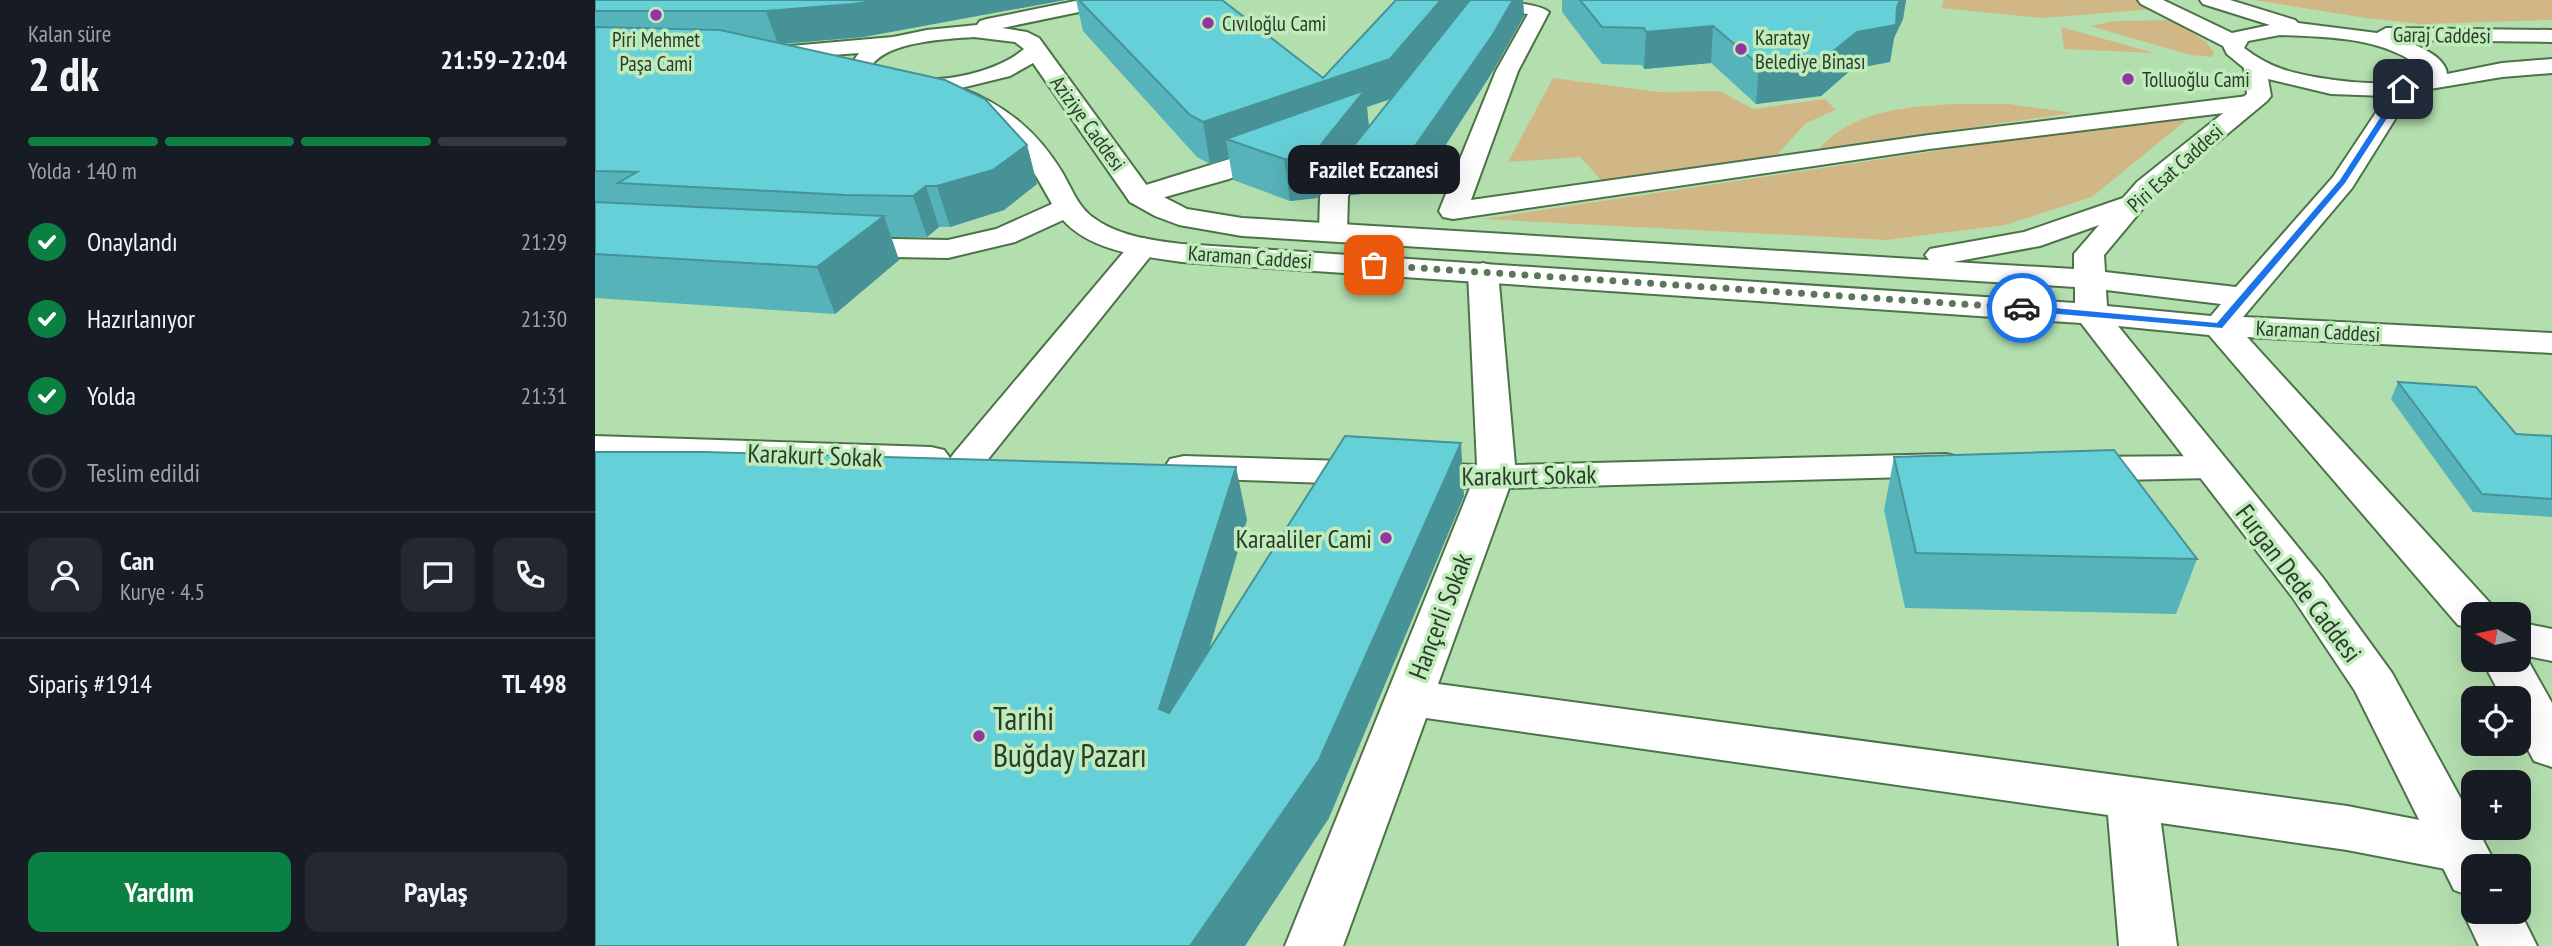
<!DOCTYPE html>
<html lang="tr">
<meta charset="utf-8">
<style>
:root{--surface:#171b24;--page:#242831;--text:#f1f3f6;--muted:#9ea1a6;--line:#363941;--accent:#0b8043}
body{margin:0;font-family:"PT Sans Narrow",sans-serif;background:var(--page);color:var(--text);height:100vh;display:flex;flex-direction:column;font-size:26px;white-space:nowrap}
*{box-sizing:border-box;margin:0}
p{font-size:23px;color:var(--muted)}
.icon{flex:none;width:38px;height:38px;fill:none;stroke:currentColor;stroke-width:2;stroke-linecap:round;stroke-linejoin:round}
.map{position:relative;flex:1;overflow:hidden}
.panel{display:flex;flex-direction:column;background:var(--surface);width:595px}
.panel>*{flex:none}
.needle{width:46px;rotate:279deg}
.controls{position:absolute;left:1866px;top:602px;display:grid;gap:14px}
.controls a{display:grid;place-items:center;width:70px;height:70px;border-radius:14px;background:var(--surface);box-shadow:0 7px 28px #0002;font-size:35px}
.pin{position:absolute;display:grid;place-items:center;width:60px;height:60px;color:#fff;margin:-30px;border-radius:14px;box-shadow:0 4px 10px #0006}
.courier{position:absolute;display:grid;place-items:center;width:70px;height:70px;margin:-35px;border:5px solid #1a73e8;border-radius:50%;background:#fff;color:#222;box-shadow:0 2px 9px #0007}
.bubble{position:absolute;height:49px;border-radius:14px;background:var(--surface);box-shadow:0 7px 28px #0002;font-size:23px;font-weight:700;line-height:49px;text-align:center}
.summary em{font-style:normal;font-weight:700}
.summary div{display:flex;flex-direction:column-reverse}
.summary{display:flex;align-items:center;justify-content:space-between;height:119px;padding:0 28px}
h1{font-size:46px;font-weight:700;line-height:52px}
.bar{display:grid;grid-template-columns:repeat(4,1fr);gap:10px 7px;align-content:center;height:84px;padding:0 28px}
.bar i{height:9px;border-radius:5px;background:var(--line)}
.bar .selected{background:var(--accent)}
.bar p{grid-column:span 4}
.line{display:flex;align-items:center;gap:18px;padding:0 28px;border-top:2px solid var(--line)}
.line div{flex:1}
.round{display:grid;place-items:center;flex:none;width:74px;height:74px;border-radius:14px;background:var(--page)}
ol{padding:0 28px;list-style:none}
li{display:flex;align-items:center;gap:21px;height:77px}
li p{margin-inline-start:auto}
li .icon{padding:7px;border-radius:50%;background:var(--accent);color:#fff;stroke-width:4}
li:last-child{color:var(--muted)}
li i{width:38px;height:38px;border:4px solid var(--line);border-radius:50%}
.action{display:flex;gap:14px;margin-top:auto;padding:14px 28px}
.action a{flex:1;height:80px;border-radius:14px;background:var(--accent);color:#fff;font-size:28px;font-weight:700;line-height:80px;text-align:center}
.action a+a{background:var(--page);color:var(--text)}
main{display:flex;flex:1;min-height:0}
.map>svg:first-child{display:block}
.green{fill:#d1b785}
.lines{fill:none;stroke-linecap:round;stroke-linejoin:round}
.street-casing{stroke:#4c7348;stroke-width:4}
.secondary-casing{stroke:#4c7348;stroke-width:4}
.street{fill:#fff;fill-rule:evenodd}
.secondary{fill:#fff;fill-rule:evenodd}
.wall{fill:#57b3ba;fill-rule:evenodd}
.shaded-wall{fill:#479297}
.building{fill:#65d0d8;stroke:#479297;stroke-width:2}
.route{fill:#1a73e8}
.done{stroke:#5b7659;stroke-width:7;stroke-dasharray:0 12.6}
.poi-dot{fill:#9336a0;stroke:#c0ecbc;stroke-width:2.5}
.labels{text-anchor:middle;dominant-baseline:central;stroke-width:7;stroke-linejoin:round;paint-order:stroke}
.far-poi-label{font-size:21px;fill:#2b3d2a;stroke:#c0ecbc;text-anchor:start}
.far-street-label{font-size:21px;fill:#2b3d2a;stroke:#c0ecbc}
.street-label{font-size:26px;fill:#2b3d2a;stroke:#c0ecbc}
.poi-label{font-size:26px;fill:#2b3d2a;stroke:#c0ecbc;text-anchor:end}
.near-poi-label{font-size:32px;fill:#2b3d2a;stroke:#c0ecbc;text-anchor:start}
</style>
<main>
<section class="panel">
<div class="summary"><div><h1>2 dk</h1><p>Kalan süre</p></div><em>21:59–22:04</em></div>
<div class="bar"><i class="selected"></i><i class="selected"></i><i class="selected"></i><i></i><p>Yolda · 140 m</p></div>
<ol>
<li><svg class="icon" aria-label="check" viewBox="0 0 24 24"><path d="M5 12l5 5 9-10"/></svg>Onaylandı<p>21:29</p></li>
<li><svg class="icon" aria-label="check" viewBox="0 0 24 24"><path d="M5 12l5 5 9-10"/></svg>Hazırlanıyor<p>21:30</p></li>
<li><svg class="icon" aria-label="check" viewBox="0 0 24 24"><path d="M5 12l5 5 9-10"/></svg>Yolda<p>21:31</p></li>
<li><i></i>Teslim edildi</li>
</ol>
<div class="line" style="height:126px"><a class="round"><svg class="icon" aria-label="person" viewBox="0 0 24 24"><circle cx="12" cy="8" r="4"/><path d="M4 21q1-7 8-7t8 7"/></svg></a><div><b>Can</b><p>Kurye · 4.5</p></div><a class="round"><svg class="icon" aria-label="chat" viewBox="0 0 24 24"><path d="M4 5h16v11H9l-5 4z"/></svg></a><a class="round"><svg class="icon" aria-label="phone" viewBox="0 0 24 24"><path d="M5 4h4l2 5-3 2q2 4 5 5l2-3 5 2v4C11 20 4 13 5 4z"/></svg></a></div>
<div class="line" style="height:91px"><div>Sipariş #1914</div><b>TL 498</b></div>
<div class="action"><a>Yardım</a><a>Paylaş</a></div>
</section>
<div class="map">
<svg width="1957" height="946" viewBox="0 0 1957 946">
<rect width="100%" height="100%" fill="#b3dfaf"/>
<!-- green -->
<g class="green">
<polygon points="1349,0 1540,0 1561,9 1447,18 1346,8"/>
<polygon points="1659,0 1957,0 1957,20 1827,24 1771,18"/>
<polygon points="1578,20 1611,42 1619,53 1617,57 1596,55 1495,26 1520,21"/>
<polygon points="1466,27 1560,53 1469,49"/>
<polygon points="958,78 1064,92 1125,91 1158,109 1230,99 1241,110 1211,123 1181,156 1006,180 985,157 913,162"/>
<path d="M1359 104H1414L1478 113 1224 149C1258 110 1310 107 1359 104Z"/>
<polygon points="1601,112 1497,197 1410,225 1292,240 888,219"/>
</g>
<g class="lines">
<defs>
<g id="street">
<path d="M853 0C876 0 940 0 954 12L923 71 876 200 1334 135 1653 96 1661 98 1665 103 1661 108 1653 110 1334 149 858 219 848 217 844 211 901 71 933 14 863 6Z"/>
<polygon points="786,128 795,130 798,135 753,196 752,232 748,238 738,241 728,238 724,232 725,196 777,130"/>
<polygon points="686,143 695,146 699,151 695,156 634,179 545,204 535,202 531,196 535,190"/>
<polygon points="548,238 558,241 563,247 558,253 386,468 373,471 360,468 354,460 360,452 538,241"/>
<polygon points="888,263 899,266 903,272 920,465 1351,454 1364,457 1370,465 1364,473 1351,476 914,488 843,684 1752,806 1866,828 1885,834 1893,850 1885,866 1866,872 1752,850 1566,823 1582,946 1524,946 1513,815 831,718 748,946 690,946 875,488 589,478 575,475 570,467 575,459 589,456 882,465 873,272 877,266"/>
<polygon points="0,436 336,447 349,450 355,458 349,466 336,469 0,458"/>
<polygon points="1615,456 1629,459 1634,467 1629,475 1615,478 1481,481 1467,477 1462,469 1467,461 1481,457"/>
<polygon points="1923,622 1957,629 1957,661 1923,654"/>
</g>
<g id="secondary">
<path d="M485 0H523L513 6 407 28 432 32 444 38 555 190 592 209 647 218 1334 260 1330 255 1335 249 1429 232 1528 198 1542 182 1652 94 1649 68 1632 54 1628 46 1546 4 1543 0H1568L1637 33 1675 25 1608 4 1605 0H1635L1700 20 1703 23 1782 33 1791 28 1957 30V42L1808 40C1822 45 1851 57 1852 74L1907 63 1957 59V73L1907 77 1817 92 1757 188 1648 317 1957 333V353L1652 337 1895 603 1901 614H1878V629L1863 625 1614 335 1523 326 1728 578 1797 673 1878 821V828H1881L1902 866H1878V912H1923V908L1942 946H1884L1868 912 1875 896 1859 890 1760 691 1698 598 1486 323 587 262C547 256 497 252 468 220L420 242 353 258 247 256 237 253 232 247 237 241 247 238 353 240 401 229 457 204C426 149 412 122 350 98L348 91C322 93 269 95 252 70L264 53 168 60 160 59 157 54 160 49 298 37 332 30 382 25 385 21 392 19ZM1685 35C1735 37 1791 37 1831 71 1810 94 1715 79 1687 69 1673 64 1661 57 1649 48L1653 41ZM379 37 420 42 429 49C396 78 314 91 275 68 290 41 352 39 379 37ZM438 63 535 202 560 216 584 225 647 236 1480 287V303L587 244C555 240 522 236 496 216 482 205 476 187 467 172 442 131 410 105 366 88L415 76ZM1673 79 1736 94 1792 96 1738 177 1641 287 1510 272 1509 255 1560 194 1672 101 1676 96ZM1504 225 1479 254V269L1358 262 1445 246ZM1511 290 1626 304 1616 316 1512 306Z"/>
<polygon points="1923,648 1926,648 1957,703 1957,767 1939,761 1923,731 1923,698 1907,698 1887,660 1923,660"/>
</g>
</defs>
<!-- street casing -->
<use href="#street" class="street-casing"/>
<!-- secondary casing -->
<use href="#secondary" class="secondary-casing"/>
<!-- street -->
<use href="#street" class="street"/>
<!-- secondary -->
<use href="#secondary" class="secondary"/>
</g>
<!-- wall -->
<g class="wall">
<polygon points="0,0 470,0 268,37 188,44 432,145 442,184 409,210 355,227 344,227 332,237 296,237 304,260 240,314 0,298"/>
<path d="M481 0H627L728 78 874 0V2L875 0H940H928L929 16 898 71 823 188 757 195 753 157 722 198 695 201 638 180 634 158 615 164 602 157 488 31ZM796 99 774 127 772 107Z"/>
<polygon points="967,0 1311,0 1308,19 1299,38 1295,62 1257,69 1226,96 1161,104 1116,63 1049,69 1047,65 1007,64 967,12"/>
<polygon points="1803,382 1921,434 1957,436 1957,517 1878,512 1796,399"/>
<polygon points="1299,457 1602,559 1581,614 1310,608 1289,510"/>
</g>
<!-- shaded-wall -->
<g class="shaded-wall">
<polygon points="284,0 470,0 268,37 183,44 171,11"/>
<polygon points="846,0 874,0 874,9 798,98 772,107 774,129 918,0 928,0 929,16 898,71 823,188 757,195 753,157 722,198 695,201 689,159 631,139 634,158 615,164 608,122 795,59"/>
<polygon points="1305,0 1311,0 1308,19 1299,38 1295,62 1257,69 1226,96 1161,104 1164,65 1262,32"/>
<polygon points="1118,26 1116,63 1049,69 1051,32"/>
<polygon points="432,145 442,184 409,210 355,227 342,186"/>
<polygon points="331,186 344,227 332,237 318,196"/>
<polygon points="289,216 304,260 240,314 222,267"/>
<polygon points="866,443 869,496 734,818 650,946 595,946"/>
<polygon points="641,467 652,520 580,766 564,709"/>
</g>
<!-- building -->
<g class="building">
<polygon points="0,0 284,0 258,4 171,11 0,11"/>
<polygon points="484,0 627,0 728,78 801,0 846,0 795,59 608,122 595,115"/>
<polygon points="875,0 918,0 897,36 820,146 753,153"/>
<polygon points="985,0 1305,0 1302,7 1301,25 1262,32 1231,57 1164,65 1118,26 1051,32 1049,28 1007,27"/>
<polygon points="0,27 125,30 350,80 390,99 432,145 398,170 342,186 331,186 318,196 250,195 23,183 42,172 0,171"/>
<polygon points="770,90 717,156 689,159 631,139"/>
<polygon points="0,202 289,216 222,267 0,254"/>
<polygon points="1803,382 1881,387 1921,434 1957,436 1957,499 1887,494"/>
<polygon points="750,436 866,443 724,760 595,946 0,946 0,452 110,452 641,467 564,709 574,713"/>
<polygon points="1519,450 1602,559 1321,553 1299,457"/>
</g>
<!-- route -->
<polygon class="route" points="1805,87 1811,89 1750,183 1627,328 1427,311 1423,308 1427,305 1622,323 1745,180"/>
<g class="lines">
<!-- done -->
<polyline class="done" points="779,265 1427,308"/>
</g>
<!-- markers -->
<g class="poi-dot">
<circle cx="61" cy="15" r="7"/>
<circle cx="613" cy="23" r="7"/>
<circle cx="1146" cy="49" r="7"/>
<circle cx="1533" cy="79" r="7"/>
<circle cx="791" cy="538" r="7"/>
<circle cx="384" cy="736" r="7"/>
</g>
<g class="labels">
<!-- far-poi labels -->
<g class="far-poi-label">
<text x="627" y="23">Cıvıloğlu Cami</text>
<text x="1160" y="37">Karatay<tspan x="1160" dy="24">Belediye Binası</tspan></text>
<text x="61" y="39" text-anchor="middle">Piri Mehmet<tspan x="61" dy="24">Paşa Cami</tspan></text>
<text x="1547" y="79">Tolluoğlu Cami</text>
</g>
<!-- far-street labels -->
<g class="far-street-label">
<text transform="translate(1847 35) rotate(1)">Garaj Caddesi</text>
<text transform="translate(493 123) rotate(54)">Aziziye Caddesi</text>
<text transform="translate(1580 168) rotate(-42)">Piri Esat Caddesi</text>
<text transform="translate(655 257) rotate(4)">Karaman Caddesi</text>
<text transform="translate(1723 331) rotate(3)">Karaman Caddesi</text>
</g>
<!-- street labels -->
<g class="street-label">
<text transform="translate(220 455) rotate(2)">Karakurt Sokak</text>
<text transform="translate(934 475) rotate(-1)">Karakurt Sokak</text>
<text transform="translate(1704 583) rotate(53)">Furgan Dede Caddesi</text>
<text transform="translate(845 616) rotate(-69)">Hançerli Sokak</text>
</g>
<!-- poi labels -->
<g class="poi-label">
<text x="777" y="538">Karaaliler Cami</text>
</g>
<!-- near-poi labels -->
<g class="near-poi-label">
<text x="398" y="718">Tarihi<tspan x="398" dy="37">Buğday Pazarı</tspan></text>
</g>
</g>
</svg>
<div class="controls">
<a><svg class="needle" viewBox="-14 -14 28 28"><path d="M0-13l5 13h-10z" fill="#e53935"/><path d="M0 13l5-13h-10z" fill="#9ea1a6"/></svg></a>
<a><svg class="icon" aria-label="locate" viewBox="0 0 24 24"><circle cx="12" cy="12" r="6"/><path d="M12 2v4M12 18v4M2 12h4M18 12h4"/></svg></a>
<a>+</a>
<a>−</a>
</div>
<div class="pin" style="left:779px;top:265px;background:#ea580c"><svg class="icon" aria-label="bag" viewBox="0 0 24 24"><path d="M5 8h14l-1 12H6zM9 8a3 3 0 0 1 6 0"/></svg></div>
<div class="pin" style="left:1808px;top:89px;background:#1f2937"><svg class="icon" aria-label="home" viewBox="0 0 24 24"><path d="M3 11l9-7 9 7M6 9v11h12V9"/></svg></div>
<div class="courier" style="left:1427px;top:308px"><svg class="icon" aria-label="car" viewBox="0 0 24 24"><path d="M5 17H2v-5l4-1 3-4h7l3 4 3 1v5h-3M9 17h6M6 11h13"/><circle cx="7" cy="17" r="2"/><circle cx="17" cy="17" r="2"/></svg></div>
<div class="bubble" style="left:693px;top:145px;width:172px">Fazilet Eczanesi</div>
</div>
</main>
